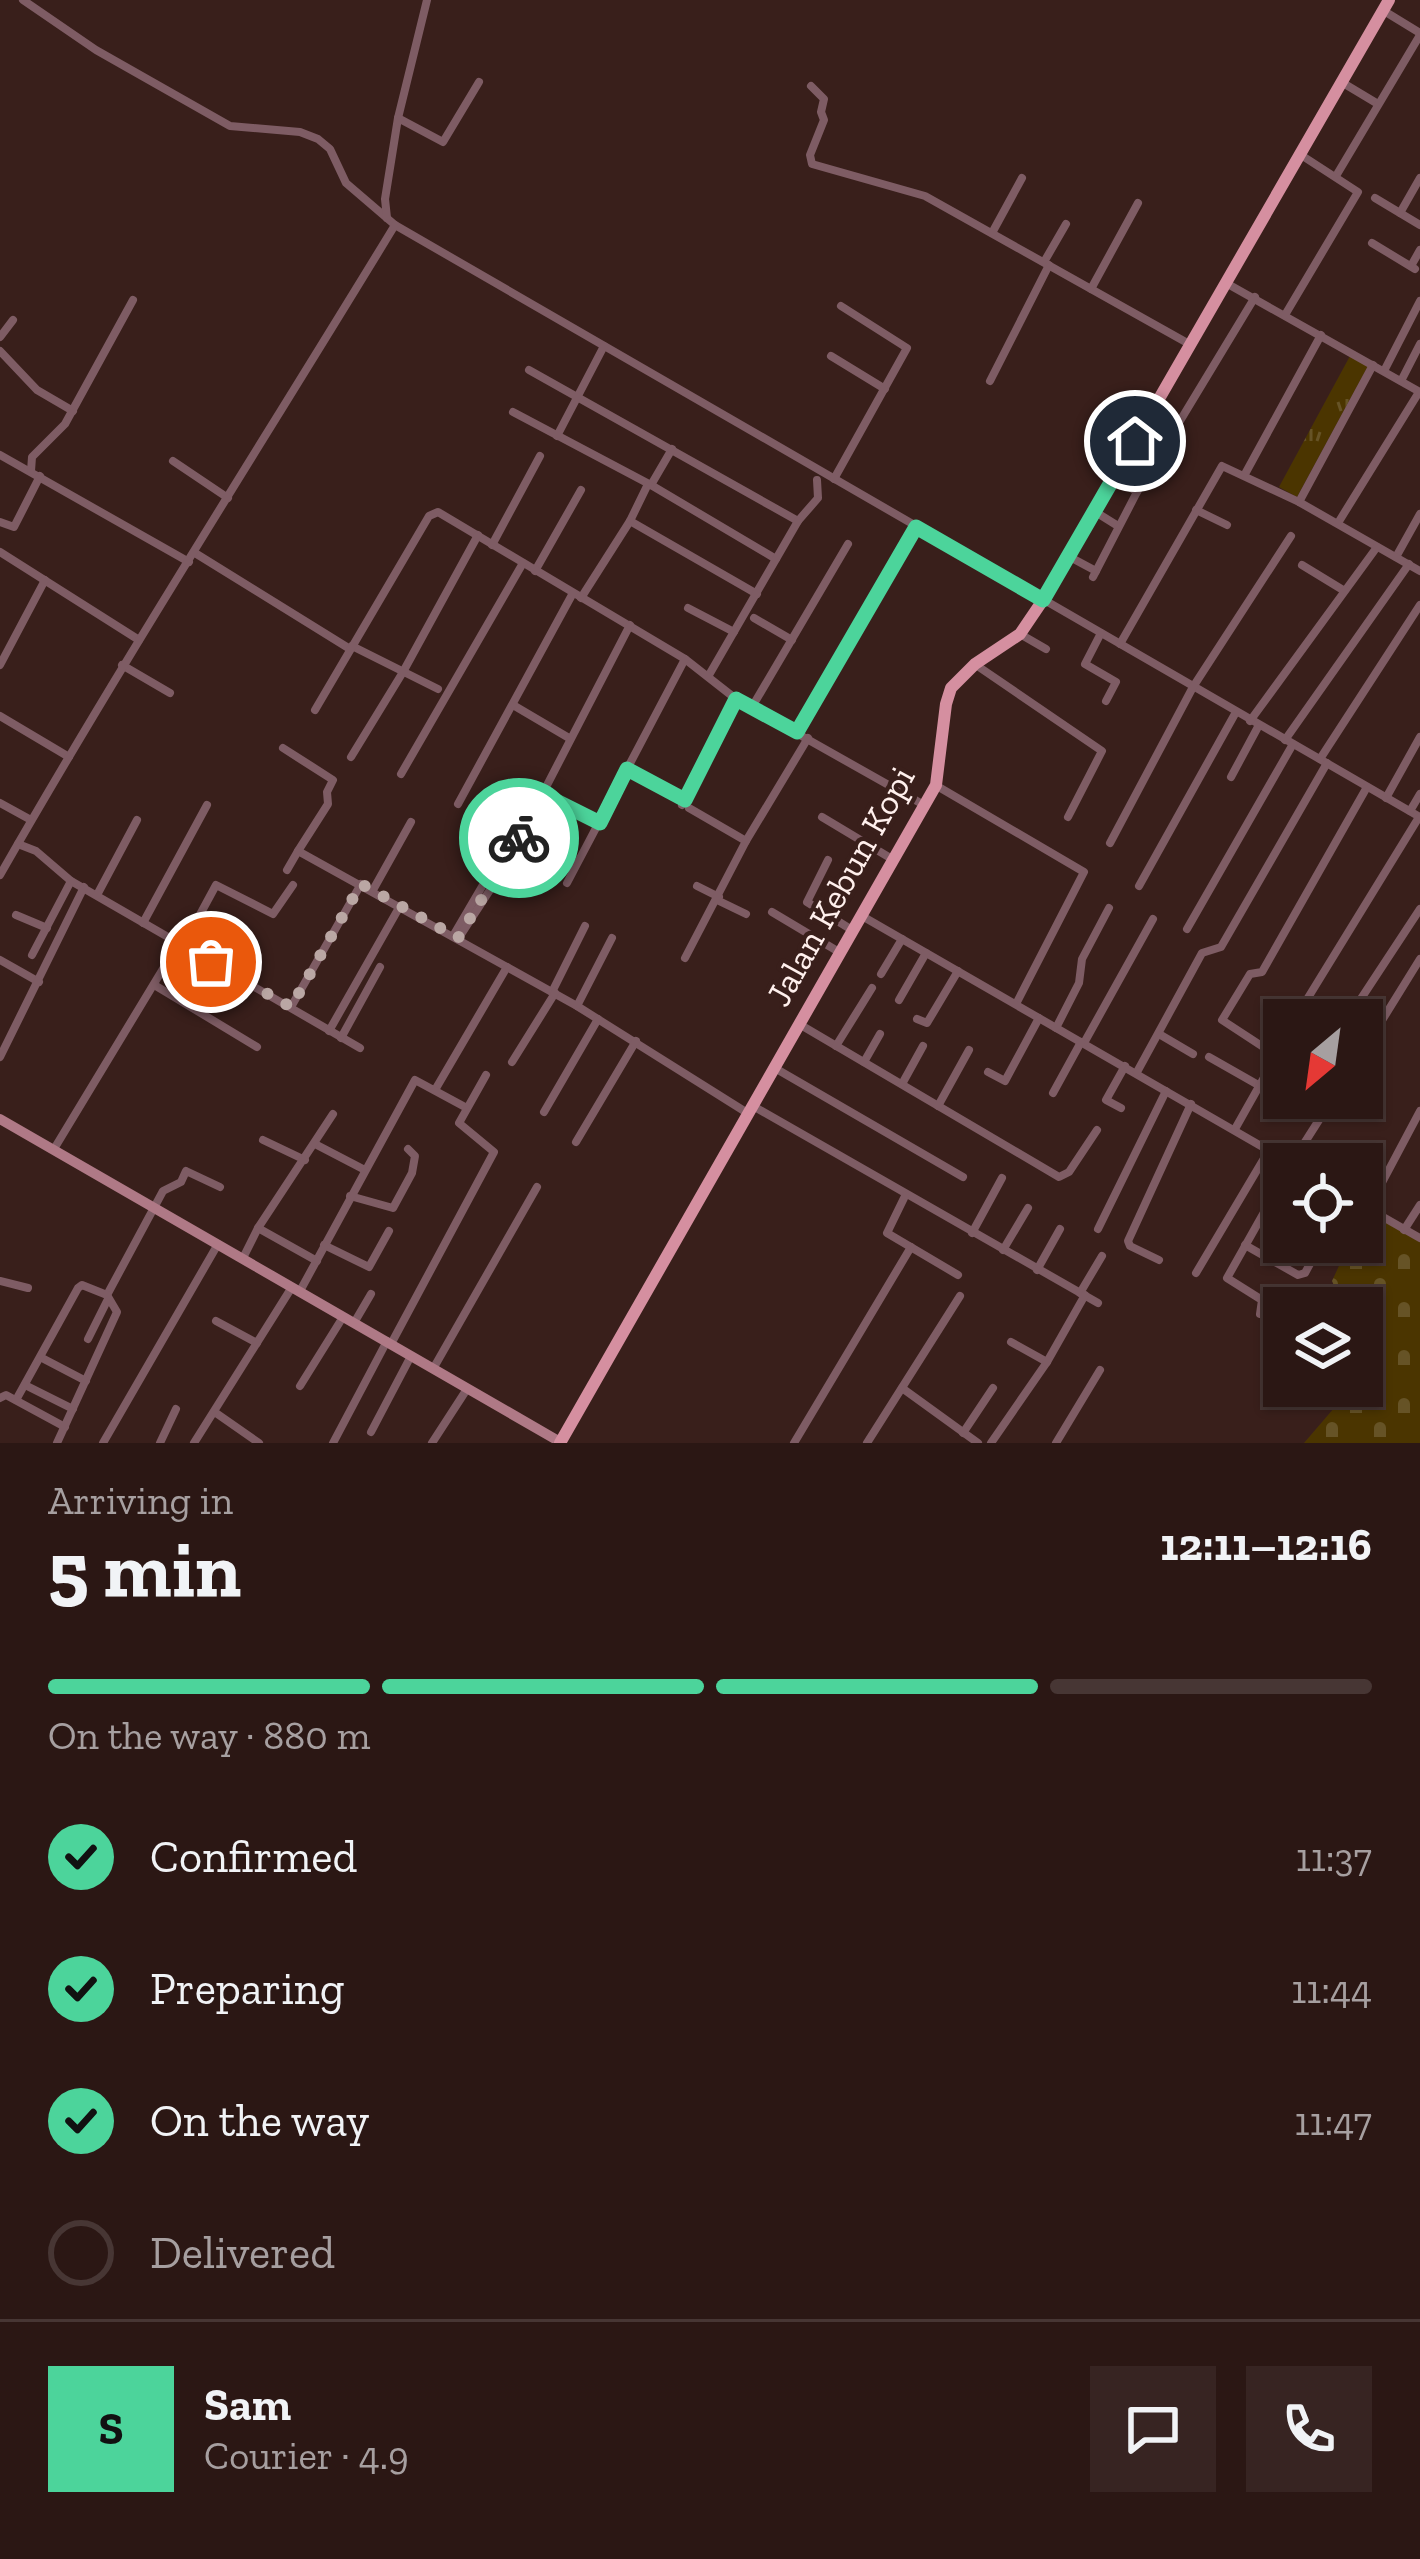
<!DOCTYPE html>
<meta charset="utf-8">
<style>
:root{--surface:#2b1714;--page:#372422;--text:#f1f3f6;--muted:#a69fa0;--line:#473634;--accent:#4cd49b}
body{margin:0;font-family:"Zilla Slab",serif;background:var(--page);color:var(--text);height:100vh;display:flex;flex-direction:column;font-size:45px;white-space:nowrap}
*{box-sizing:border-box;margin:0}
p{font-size:39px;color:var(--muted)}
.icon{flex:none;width:66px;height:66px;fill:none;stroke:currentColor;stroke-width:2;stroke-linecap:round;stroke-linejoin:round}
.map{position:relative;height:1443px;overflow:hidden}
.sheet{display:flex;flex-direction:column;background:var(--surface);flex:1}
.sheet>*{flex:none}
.needle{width:78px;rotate:209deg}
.controls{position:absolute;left:1263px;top:999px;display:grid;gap:24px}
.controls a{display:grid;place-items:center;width:120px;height:120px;border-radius:0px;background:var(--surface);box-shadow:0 3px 9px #0004,0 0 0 3px var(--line);font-size:60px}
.pin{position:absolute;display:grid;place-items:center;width:102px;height:102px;color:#fff;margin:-51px;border:6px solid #fff;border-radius:50%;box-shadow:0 3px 12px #0007}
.courier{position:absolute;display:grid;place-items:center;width:120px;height:120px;margin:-60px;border:9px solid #4cd49b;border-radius:50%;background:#fff;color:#222;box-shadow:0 3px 15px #0007}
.head em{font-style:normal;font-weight:700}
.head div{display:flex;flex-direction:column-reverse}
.head{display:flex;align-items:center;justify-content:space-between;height:204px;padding:0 48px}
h1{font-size:78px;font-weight:700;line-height:90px}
.bar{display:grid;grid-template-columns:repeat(4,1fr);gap:18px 12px;align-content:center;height:144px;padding:0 48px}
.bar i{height:15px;border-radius:9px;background:var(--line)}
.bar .current{background:var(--accent)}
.bar p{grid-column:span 4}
.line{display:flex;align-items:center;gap:30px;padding:0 48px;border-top:3px solid var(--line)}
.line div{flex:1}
.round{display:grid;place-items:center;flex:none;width:126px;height:126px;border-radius:0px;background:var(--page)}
ol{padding:0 48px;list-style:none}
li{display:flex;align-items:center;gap:36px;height:132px}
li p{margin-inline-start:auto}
li .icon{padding:12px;border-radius:50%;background:var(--accent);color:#111;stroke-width:4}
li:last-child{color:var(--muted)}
li i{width:66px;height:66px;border:6px solid var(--line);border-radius:50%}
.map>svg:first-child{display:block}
.grass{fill:url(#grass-tufts)}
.cemetery{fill:url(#cemetery-stones)}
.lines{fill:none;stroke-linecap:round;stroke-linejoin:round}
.street{stroke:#7e5c64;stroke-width:8}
.secondary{stroke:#af7986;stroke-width:10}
.primary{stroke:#d58fa0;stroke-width:12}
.done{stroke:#baa7a4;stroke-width:12;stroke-dasharray:0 21.6}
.route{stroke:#4cd49b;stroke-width:15}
.labels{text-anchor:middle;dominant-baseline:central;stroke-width:9;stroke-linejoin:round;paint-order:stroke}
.street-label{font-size:36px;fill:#fff0ed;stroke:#391f1b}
</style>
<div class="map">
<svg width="1420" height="1443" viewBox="0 0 1420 1443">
<defs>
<pattern id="grass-tufts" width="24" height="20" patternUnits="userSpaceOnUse" patternTransform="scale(3)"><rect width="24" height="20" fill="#4b3500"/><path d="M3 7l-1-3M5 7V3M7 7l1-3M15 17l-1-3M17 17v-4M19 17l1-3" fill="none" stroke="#665326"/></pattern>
<pattern id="cemetery-stones" width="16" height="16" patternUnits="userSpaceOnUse" patternTransform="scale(3)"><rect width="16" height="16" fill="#4b3500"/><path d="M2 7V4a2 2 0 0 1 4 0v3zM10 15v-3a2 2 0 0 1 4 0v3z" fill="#665326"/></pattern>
</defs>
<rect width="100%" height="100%" fill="#391f1b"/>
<!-- grass -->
<polygon class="grass" points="1350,356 1368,366 1297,497 1279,487"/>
<!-- cemetery -->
<polygon class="cemetery" points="1367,1211 1420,1241 1420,1443 1304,1443 1353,1386 1362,1386 1362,1376 1368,1368 1362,1352 1362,1308 1344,1308 1332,1281 1350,1242 1362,1242 1362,1221"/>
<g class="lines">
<!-- street -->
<g class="street">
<polyline points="23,0 96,50 230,126 300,132 318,139 330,149 346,183 395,225 1420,817"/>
<polyline points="1384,11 1420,33"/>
<polyline points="1343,83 1378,104"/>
<polyline points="811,86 824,99 821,112 824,120 810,155 812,164 925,196 1191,345"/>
<polyline points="398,118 427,0"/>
<polyline points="1336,176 1420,35"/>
<polyline points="1375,198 1420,225"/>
<polyline points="1400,213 1420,178"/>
<polyline points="387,218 385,199 398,118 443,142 479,82"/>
<polyline points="992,233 1022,178"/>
<polyline points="1372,243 1415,269"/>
<polyline points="1044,262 1066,224"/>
<polyline points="1411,266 1420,250"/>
<polyline points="1226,283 1420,392"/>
<polyline points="1091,289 1138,203"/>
<polyline points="1285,315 1358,192 1301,155"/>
<polyline points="0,337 13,320"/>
<polyline points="0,351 37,390 73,411"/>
<polyline points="831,356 885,389"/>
<polyline points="529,370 798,521"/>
<polyline points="1384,371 1420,301"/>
<polyline points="990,381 1049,265"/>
<polyline points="1401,381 1420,344"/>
<polyline points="513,412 651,485 776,559"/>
<polyline points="557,436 604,346"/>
<polyline points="1135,441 1158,457"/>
<polyline points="0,455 189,562"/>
<polyline points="173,461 228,498"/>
<polyline points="31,471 32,457 65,424 133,300"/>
<polyline points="1245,474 1321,335"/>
<polyline points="1114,476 1137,492"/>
<polyline points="834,479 907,348 841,306"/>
<polyline points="651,485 672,449"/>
<polyline points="1299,502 1373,365"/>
<polyline points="1196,510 1227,525"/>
<polyline points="1094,511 1118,526"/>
<polyline points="630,521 757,594"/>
<polyline points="0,522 14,527 40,476"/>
<polyline points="1338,523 1419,392"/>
<polyline points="492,545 540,456"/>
<polyline points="0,552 139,640"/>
<polyline points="195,553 350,649"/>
<polyline points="1068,556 1096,571"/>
<polyline points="1396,557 1420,514"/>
<polyline points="1302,565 1343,590"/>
<polyline points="535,571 581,490"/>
<polyline points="1093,577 1137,492 1255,297"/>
<polyline points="581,598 630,521 648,484"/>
<polyline points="688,608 734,632"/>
<polyline points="754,618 792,640"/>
<polyline points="1101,633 1085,664 1116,682 1106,701"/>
<polyline points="1020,634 1046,649"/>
<polyline points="1120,644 1222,466 1299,502 1420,571"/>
<polyline points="352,646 438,689"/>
<polyline points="0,665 45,580"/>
<polyline points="122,665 170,693"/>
<polyline points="976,665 1102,751 1068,817"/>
<polyline points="709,675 798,521 818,498 817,480"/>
<polyline points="513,705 569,738"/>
<polyline points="752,707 848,544"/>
<polyline points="315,710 429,516 438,512 685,659 736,699 924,805"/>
<polyline points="0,716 69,757"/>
<polyline points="1250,721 1377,547"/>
<polyline points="797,732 916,527"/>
<polyline points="1285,740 1409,564"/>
<polyline points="283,748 333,780 327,792 328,804 298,851"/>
<polyline points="351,757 403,672 478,535"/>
<polyline points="1320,759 1420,605"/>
<polyline points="627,769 684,800"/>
<polyline points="401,774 523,563"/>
<polyline points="1231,777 1259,725"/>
<polyline points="937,786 1084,872 1016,1004"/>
<polyline points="541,794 600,823"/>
<polyline points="1386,798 1420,737"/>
<polyline points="0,803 31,820"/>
<polyline points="458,804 573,593"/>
<polyline points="682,805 736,699"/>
<polyline points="689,808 746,841"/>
<polyline points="1410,811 1420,794"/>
<polyline points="822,817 892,859"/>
<polyline points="1110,843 1193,687 1291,536"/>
<polyline points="18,844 36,851 71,881 360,1048"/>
<polyline points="828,860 807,902 852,930"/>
<polyline points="287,870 298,851 577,1006 749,1114"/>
<path d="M0 875C126 655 263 442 395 225"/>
<polyline points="567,883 685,659"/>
<polyline points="697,886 719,897"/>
<polyline points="1139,886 1236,712"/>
<polyline points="373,890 411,822"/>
<polyline points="97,895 137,820"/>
<polyline points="717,900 746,914"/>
<polyline points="772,912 839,952"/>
<polyline points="16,915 47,928"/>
<polyline points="862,916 1292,1164"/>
<polyline points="143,923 207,805"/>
<polyline points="1187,929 1293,744"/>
<polyline points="453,936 497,861"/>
<polyline points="458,939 503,870 630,625"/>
<polyline points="183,946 216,885 273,914 293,885"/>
<polyline points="32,955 71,881"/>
<polyline points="685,958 746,841 808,738"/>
<polyline points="0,960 39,982"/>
<polyline points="881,974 902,939"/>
<polyline points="156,986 257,1047"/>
<polyline points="552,992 585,926"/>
<polyline points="899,1000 926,953"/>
<polyline points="577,1006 612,938"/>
<polyline points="291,1007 361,884"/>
<polyline points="917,1019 927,1023 958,971"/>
<polyline points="1332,1020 1306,1001 1419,817"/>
<polyline points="1347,1020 1420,909"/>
<polyline points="799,1024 1059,1177 1069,1172 1097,1130"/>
<polyline points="1056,1028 1079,983 1082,959 1109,908"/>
<polyline points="329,1031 400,906"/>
<polyline points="1159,1034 1193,1054"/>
<polyline points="341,1038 380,967"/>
<polyline points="1084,1043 1153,919"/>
<polyline points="1368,1043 1420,959"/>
<polyline points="836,1046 872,988"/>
<polyline points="1277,1056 1222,1020 1250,974 1262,972 1367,787"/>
<polyline points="0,1057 84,887"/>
<polyline points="1209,1057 1260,1086"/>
<polyline points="512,1062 555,993"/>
<polyline points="864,1062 880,1034"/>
<polyline points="773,1067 963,1177"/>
<polyline points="988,1072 1005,1081 1039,1018"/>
<polyline points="1137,1072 1202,953 1221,947 1327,763"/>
<polyline points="902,1084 923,1046"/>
<polyline points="435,1090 507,967"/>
<polyline points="1053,1093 1081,1042"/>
<polyline points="753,1106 1098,1303"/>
<polyline points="938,1106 969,1050"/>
<polyline points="1121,1108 1106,1100 1125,1066"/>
<polyline points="544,1112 598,1019"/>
<polyline points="1235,1129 1283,1044 1273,1035"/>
<polyline points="263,1140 305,1160"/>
<polyline points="576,1142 636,1041"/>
<polyline points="315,1144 363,1169"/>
<polyline points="54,1149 178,944"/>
<polyline points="1291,1164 1333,1098"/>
<polyline points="350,1196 393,1208 412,1173 415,1156 408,1149"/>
<polyline points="905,1196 887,1233 958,1275"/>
<polyline points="1362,1205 1420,1238"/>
<polyline points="1368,1209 1420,1111"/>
<polyline points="258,1228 317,1261"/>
<polyline points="1098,1229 1166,1091"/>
<polyline points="1404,1230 1420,1205"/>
<polyline points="972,1233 1002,1178"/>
<polyline points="324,1245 369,1267 389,1231"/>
<polyline points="1245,1245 1298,1275 1305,1273 1322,1242"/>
<polyline points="1003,1250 1028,1208"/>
<polyline points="243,1258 258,1228 333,1114"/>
<polyline points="1159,1260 1130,1246 1128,1241 1191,1104"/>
<polyline points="1037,1270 1060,1229"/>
<polyline points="1196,1273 1269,1150"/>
<polyline points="0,1281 28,1288"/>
<polyline points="300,1291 415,1080 465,1107"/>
<polyline points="1080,1293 1102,1256"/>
<polyline points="107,1295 163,1191 181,1182 186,1171 220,1187"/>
<polyline points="1260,1314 1262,1300 1227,1278 1284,1177"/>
<polyline points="216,1321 257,1343"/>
<polyline points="354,1323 371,1294"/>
<polyline points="88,1339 108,1299"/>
<polyline points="1011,1342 1047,1362"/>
<polyline points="391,1344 494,1152 459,1123 486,1075"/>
<polyline points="42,1358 86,1381"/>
<polyline points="433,1369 537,1187"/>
<polyline points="25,1385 73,1409"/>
<polyline points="300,1386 343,1317"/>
<polyline points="902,1388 978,1443"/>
<polyline points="0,1398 6,1395 65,1427"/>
<polyline points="16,1400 78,1288 82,1285 107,1295 117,1312 57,1443"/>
<polyline points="216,1413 259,1443"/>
<polyline points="371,1432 411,1356"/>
<polyline points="963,1433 993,1388"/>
<polyline points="103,1443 218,1244"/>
<polyline points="160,1443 176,1409"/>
<polyline points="194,1443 292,1287"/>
<polyline points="333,1443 387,1341"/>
<polyline points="432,1443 467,1389"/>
<polyline points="794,1443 911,1247"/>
<polyline points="867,1443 960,1296"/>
<polyline points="991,1443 1047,1362 1085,1295"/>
<polyline points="1056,1443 1100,1370"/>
</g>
<!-- secondary -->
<polyline class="secondary" points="0,1119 562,1443"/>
<!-- primary -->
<polyline class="primary" points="560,1443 936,785 946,704 951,688 975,664 1020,634 1043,600 1389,0"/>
</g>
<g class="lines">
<!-- done -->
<polyline class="done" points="211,962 291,1007 361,884 458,938 519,838"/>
<!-- route -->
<polyline class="route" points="519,838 542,794 600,823 627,769 685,800 736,699 797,732 916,527 1043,600 1135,441"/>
</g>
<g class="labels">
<!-- street labels -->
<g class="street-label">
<text transform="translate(840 886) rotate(-61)">Jalan Kebun Kopi</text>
</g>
</g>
</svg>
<div class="controls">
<a><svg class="needle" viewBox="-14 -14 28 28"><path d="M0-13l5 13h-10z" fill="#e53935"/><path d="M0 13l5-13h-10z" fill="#a69fa0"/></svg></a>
<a><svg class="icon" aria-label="locate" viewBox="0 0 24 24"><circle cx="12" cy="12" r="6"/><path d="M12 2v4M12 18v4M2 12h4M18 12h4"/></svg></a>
<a><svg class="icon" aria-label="layers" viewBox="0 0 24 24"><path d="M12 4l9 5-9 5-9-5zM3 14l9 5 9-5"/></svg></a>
</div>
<div class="pin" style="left:211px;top:962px;background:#ea580c"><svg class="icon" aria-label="bag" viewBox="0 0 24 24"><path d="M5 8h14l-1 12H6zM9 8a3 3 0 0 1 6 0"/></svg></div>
<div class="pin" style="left:1135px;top:441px;background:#1f2937"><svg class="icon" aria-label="home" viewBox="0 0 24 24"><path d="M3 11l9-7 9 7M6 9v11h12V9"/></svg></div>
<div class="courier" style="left:519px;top:838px"><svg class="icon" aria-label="bike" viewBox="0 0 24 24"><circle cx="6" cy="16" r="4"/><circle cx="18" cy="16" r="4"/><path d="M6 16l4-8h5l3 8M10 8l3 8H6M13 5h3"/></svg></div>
</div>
<section class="sheet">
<div class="head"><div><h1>5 min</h1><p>Arriving in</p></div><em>12:11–12:16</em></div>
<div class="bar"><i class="current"></i><i class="current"></i><i class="current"></i><i></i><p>On the way · 880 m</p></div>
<ol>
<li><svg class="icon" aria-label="check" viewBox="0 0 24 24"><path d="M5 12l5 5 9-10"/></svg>Confirmed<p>11:37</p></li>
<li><svg class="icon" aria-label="check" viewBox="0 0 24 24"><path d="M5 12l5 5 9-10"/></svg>Preparing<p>11:44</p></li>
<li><svg class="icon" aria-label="check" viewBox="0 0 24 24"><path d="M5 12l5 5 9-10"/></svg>On the way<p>11:47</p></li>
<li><i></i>Delivered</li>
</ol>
<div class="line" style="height:216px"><b class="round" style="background:var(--accent);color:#111">S</b><div><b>Sam</b><p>Courier · 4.9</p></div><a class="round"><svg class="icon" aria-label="chat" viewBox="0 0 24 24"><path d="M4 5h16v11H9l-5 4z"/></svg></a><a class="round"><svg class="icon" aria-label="phone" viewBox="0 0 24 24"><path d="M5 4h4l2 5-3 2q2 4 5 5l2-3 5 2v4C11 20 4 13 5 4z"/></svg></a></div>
</section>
